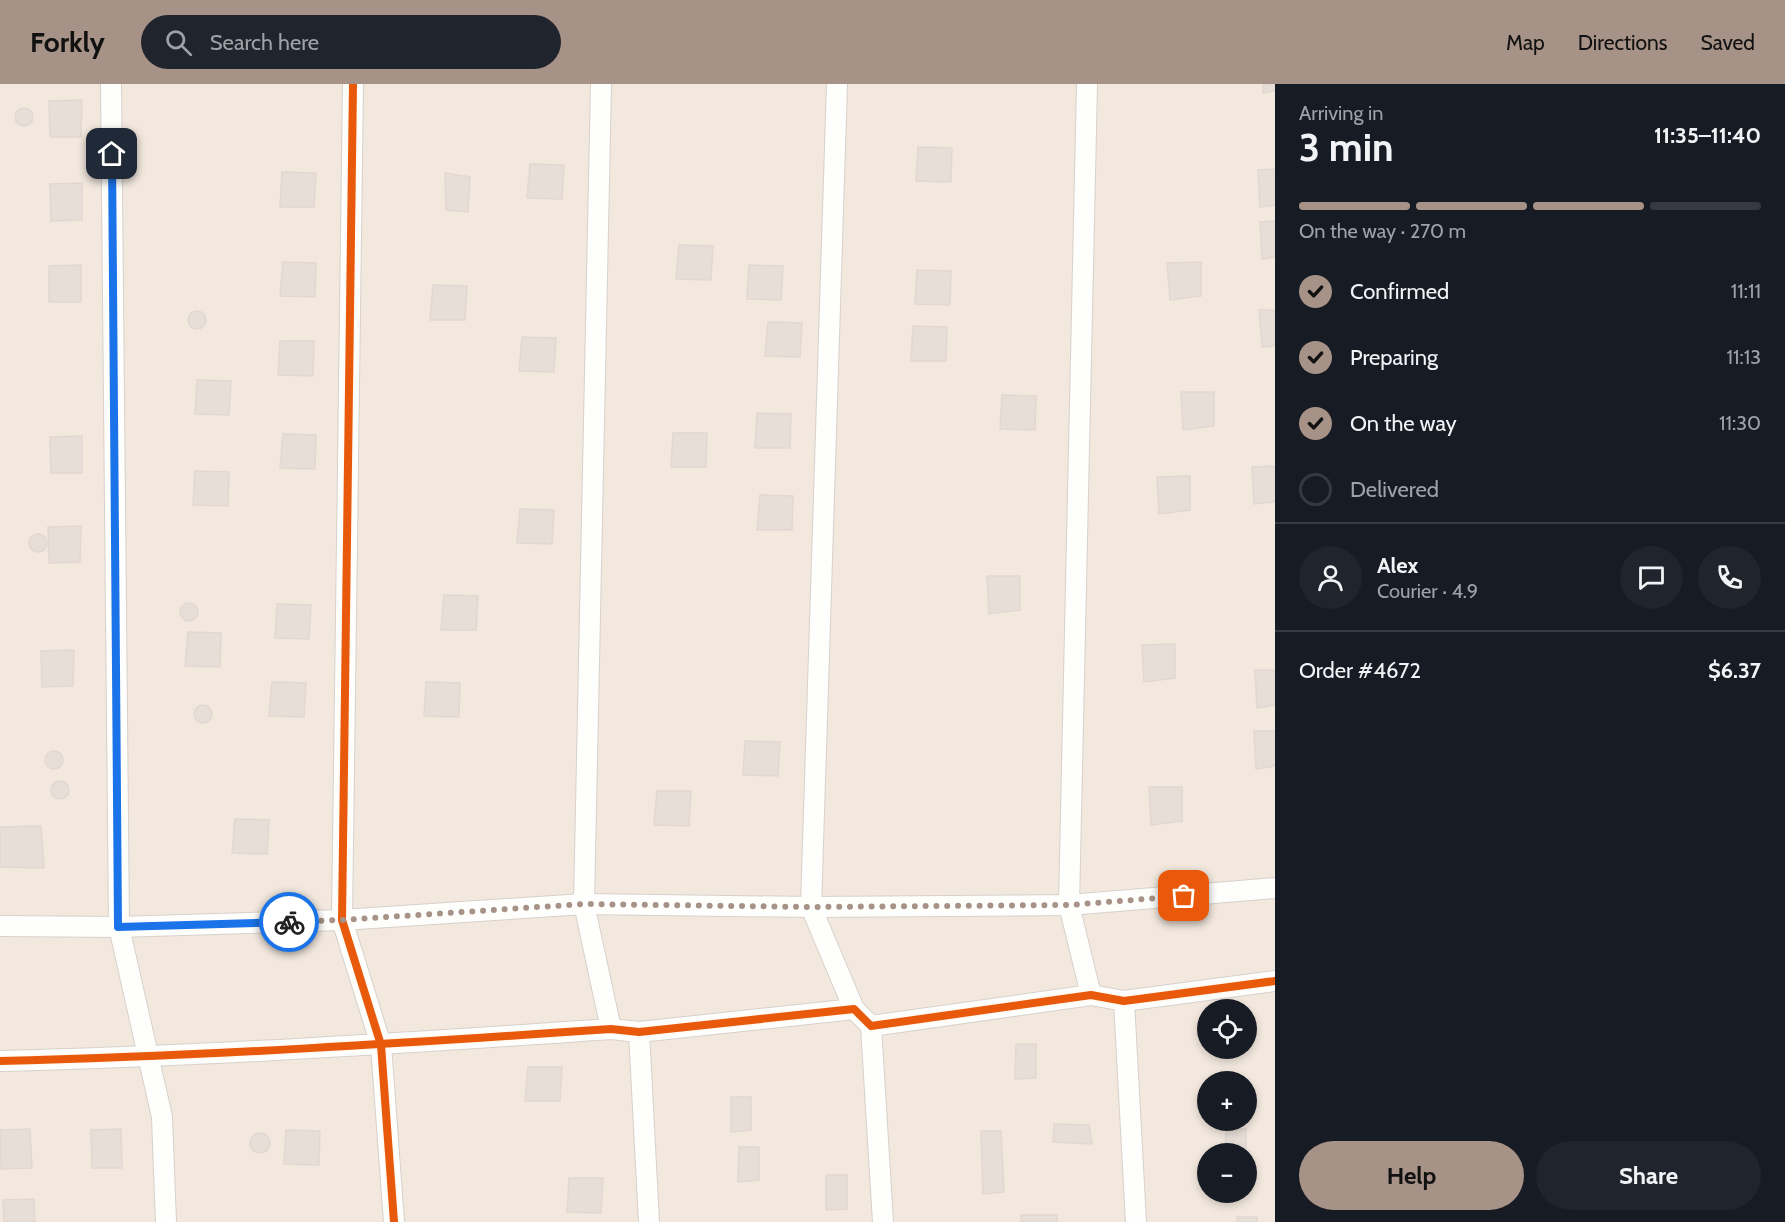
<!DOCTYPE html>
<meta charset="utf-8">
<style>
:root{--surface:#171b24;--page:#20242c;--text:#f1f3f6;--muted:#9ea1a6;--line:#363941;--accent:#a69286}
body{margin:0;font-family:Cabin,sans-serif;background:var(--page);color:var(--text);height:100vh;display:flex;flex-direction:column;font-size:22px;white-space:nowrap}
*{box-sizing:border-box;margin:0}
p{font-size:20px;color:var(--muted)}
.icon{flex:none;width:33px;height:33px;fill:none;stroke:currentColor;stroke-width:2;stroke-linecap:round;stroke-linejoin:round}
.map{position:relative;flex:1;overflow:hidden}
.panel{display:flex;flex-direction:column;background:var(--surface);width:510px}
.panel>*{flex:none}
.fabs{position:absolute;left:1197px;top:915px;display:grid;gap:12px}
.fabs a{display:grid;place-items:center;width:60px;height:60px;border-radius:50%;background:var(--surface);box-shadow:0 3px 9px #0003;font-size:30px}
.pin{position:absolute;display:grid;place-items:center;width:51px;height:51px;color:#fff;margin:-26px;border-radius:12px;box-shadow:0 3px 9px #0006}
.courier{position:absolute;display:grid;place-items:center;width:60px;height:60px;margin:-30px;border:4px solid #1a73e8;border-radius:50%;background:#fff;color:#222;box-shadow:0 2px 8px #0007}
.headline em{font-style:normal;font-weight:700}
.headline div{display:flex;flex-direction:column-reverse}
.headline{display:flex;align-items:center;justify-content:space-between;height:102px;padding:0 24px}
h1{font-size:39px;font-weight:700;line-height:45px}
.bar{display:grid;grid-template-columns:repeat(4,1fr);gap:9px 6px;align-content:center;height:72px;padding:0 24px}
.bar i{height:8px;border-radius:4px;background:var(--line)}
.bar .on{background:var(--accent)}
.bar p{grid-column:span 4}
.line{display:flex;align-items:center;gap:15px;padding:0 24px;border-top:2px solid var(--line)}
.line div{flex:1}
.round{display:grid;place-items:center;flex:none;width:63px;height:63px;border-radius:32px;background:var(--page)}
ol{padding:0 24px;list-style:none}
li{display:flex;align-items:center;gap:18px;height:66px}
li p{margin-inline-start:auto}
li .icon{padding:6px;border-radius:50%;background:var(--accent);color:#111;stroke-width:4}
li:last-child{color:var(--muted)}
li i{width:33px;height:33px;border:3px solid var(--line);border-radius:50%}
.primary-button{display:flex;gap:12px;margin-top:auto;padding:12px 24px}
.primary-button a{flex:1;height:69px;border-radius:36px;background:var(--accent);color:#111;font-size:24px;font-weight:700;line-height:69px;text-align:center}
.primary-button a+a{background:var(--page);color:var(--text)}
header{display:flex;align-items:center;gap:36px;box-sizing:border-box;height:84px;padding:0 30px;background:var(--accent);color:#111}
header strong{font-size:28px}
nav{display:flex;gap:33px;margin-inline-start:auto;font-size:21px}
.search{width:420px;height:54px;background:var(--page);display:flex;align-items:center;gap:15px;box-sizing:border-box;padding:0 21px;border-radius:33px;color:var(--muted);font-size:22px}
main{display:flex;flex:1;min-height:0}
.map>svg:first-child{display:block}
.residential{fill:#f2e8de;fill-rule:evenodd}
.building{fill:#e6ded7;stroke:#e2d8d2;stroke-width:1.5}
.lines{fill:none;stroke-linecap:round;stroke-linejoin:round}
.minor-casing{stroke:#d7d1cb;stroke-width:22}
.minor{stroke:#fefefd;stroke-width:20}
.cycleway-casing{stroke:#fffaf3;stroke-width:11}
.cycleway{stroke:#e8590c;stroke-width:8}
.done{stroke:#a69286;stroke-width:6;stroke-dasharray:0 10.8}
.route{stroke:#1a73e8;stroke-width:8}
</style>
<header>
<strong>Forkly</strong>
<div class="search"><svg class="icon" aria-label="search" viewBox="0 0 24 24"><circle cx="10" cy="10" r="6"/><path d="M15 15l6 6"/></svg>Search here</div>
<nav><a>Map</a><a>Directions</a><a>Saved</a></nav>
</header>
<main>
<div class="map">
<svg width="1275" height="1138" viewBox="0 0 1275 1138">
<rect width="100%" height="100%" fill="#f9f5f0"/>
<!-- residential -->
<path class="residential" d="M0 0H1275V1138H0ZM1208 926H1246V964H1208ZM1208 998H1246V1036H1208ZM1208 1070H1246V1108H1208Z"/>
<!-- building -->
<g class="building">
<polygon points="1263,0 1275,0 1275,7 1263,9"/>
<polygon points="82,16 81,53 50,53 49,17"/>
<circle cx="24" cy="33" r="9"/>
<polygon points="918,63 952,64 951,98 916,97"/>
<polygon points="530,80 564,81 562,115 527,114"/>
<polygon points="1275,85 1275,121 1260,123 1258,86"/>
<polygon points="282,88 316,89 314,123 280,123"/>
<polygon points="445,89 470,93 468,128 446,126"/>
<polygon points="82,99 82,136 51,137 50,100"/>
<polygon points="1275,137 1275,173 1262,175 1260,138"/>
<polygon points="679,161 713,162 711,196 676,195"/>
<polygon points="283,178 316,179 315,213 280,212"/>
<polygon points="1201,178 1201,212 1170,216 1167,179"/>
<polygon points="81,181 81,218 49,218 49,182"/>
<polygon points="749,181 783,182 781,216 747,215"/>
<polygon points="917,186 951,187 950,221 915,220"/>
<polygon points="433,201 467,202 465,236 430,236"/>
<polygon points="1259,226 1275,226 1275,262 1262,263"/>
<circle cx="197" cy="236" r="9"/>
<polygon points="768,238 802,239 800,273 765,272"/>
<polygon points="913,242 947,243 946,277 911,277"/>
<polygon points="522,253 556,254 554,288 519,287"/>
<polygon points="280,257 314,257 313,292 278,291"/>
<polygon points="197,296 231,297 229,331 195,330"/>
<polygon points="1181,308 1214,308 1214,342 1183,346"/>
<polygon points="1002,311 1036,312 1035,346 1000,345"/>
<polygon points="757,329 791,330 790,364 755,364"/>
<polygon points="673,349 707,349 706,383 671,383"/>
<polygon points="283,350 316,351 315,385 280,384"/>
<polygon points="82,352 82,389 51,389 50,353"/>
<polygon points="1275,382 1275,418 1254,420 1252,383"/>
<polygon points="195,387 229,388 228,422 193,421"/>
<polygon points="1190,392 1190,426 1159,430 1157,393"/>
<polygon points="760,411 793,412 792,446 757,446"/>
<polygon points="520,425 554,426 552,460 517,459"/>
<polygon points="81,442 80,478 49,479 48,443"/>
<circle cx="38" cy="459" r="9"/>
<polygon points="987,492 1020,492 1020,526 989,530"/>
<polygon points="444,511 478,512 476,546 441,546"/>
<circle cx="189" cy="528" r="9"/>
<polygon points="277,520 311,521 309,555 275,554"/>
<polygon points="188,548 221,549 220,583 185,582"/>
<polygon points="1175,560 1175,594 1144,598 1142,561"/>
<polygon points="74,566 73,602 42,603 41,567"/>
<polygon points="1255,586 1275,586 1275,621 1257,624"/>
<polygon points="272,598 306,599 304,633 269,632"/>
<polygon points="426,598 460,599 459,633 424,632"/>
<circle cx="203" cy="630" r="9"/>
<polygon points="1254,647 1275,647 1275,682 1256,685"/>
<polygon points="745,657 780,658 778,692 743,691"/>
<circle cx="54" cy="676" r="9"/>
<circle cx="60" cy="706" r="9"/>
<polygon points="1149,703 1182,703 1182,737 1151,741"/>
<polygon points="657,707 691,707 689,742 654,741"/>
<polygon points="235,735 269,736 267,770 232,769"/>
<polygon points="41,742 44,784 0,783 0,743"/>
<polygon points="1016,960 1036,960 1036,994 1015,995"/>
<polygon points="528,983 562,983 560,1017 525,1017"/>
<polygon points="731,1013 751,1013 751,1046 731,1048"/>
<polygon points="1054,1040 1089,1041 1092,1060 1053,1058"/>
<polygon points="30,1045 32,1084 1,1085 0,1046"/>
<polygon points="121,1045 122,1084 92,1084 91,1046"/>
<polygon points="1226,1045 1246,1045 1246,1070 1225,1070"/>
<polygon points="286,1046 320,1047 319,1081 284,1080"/>
<polygon points="981,1047 1001,1047 1004,1108 983,1110"/>
<circle cx="260" cy="1059" r="10"/>
<polygon points="739,1063 759,1063 759,1096 738,1098"/>
<polygon points="826,1091 847,1091 847,1125 826,1126"/>
<polygon points="569,1094 603,1094 601,1129 567,1128"/>
<polygon points="34,1115 35,1138 4,1138 3,1116"/>
<rect x="1021" y="1131" width="36" height="7"/>
<rect x="1237" y="1133" width="20" height="5"/>
</g>
<g class="lines">
<defs>
<g id="minor">
<polyline points="111,0 119,843 162,1033 166,1138"/>
<polyline points="353,0 342,836 381,961 394,1138"/>
<polyline points="601,0 584,820 611,945"/>
<polyline points="837,0 811,823 854,925"/>
<polyline points="1087,0 1069,821 1091,911"/>
<polyline points="0,842 119,843 342,836 584,820 811,823 1069,821 1275,804"/>
<polyline points="1124,917 1136,1138"/>
<polyline points="871,942 883,1138"/>
<polyline points="639,948 649,1138"/>
<path d="M0 977C204 972 408 959 611 945L639 948 854 925 871 942 1091 911 1124 917 1275 897"/>
</g>
</defs>
<!-- minor casing -->
<use href="#minor" class="minor-casing"/>
<!-- minor -->
<use href="#minor" class="minor"/>
<defs>
<g id="cycleway">
<polyline points="353,0 342,836 381,961 394,1138"/>
<path d="M0 977C204 972 408 959 611 945L639 948 854 925 871 942 1091 911 1124 917 1275 897"/>
</g>
</defs>
<!-- cycleway casing -->
<use href="#cycleway" class="cycleway-casing"/>
<!-- cycleway -->
<use href="#cycleway" class="cycleway"/>
</g>
<g class="lines">
<!-- done -->
<polyline class="done" points="289,838 342,836 584,820 811,823 1069,821 1184,812"/>
<!-- route -->
<polyline class="route" points="112,70 118,843 289,838"/>
</g>
</svg>
<div class="fabs">
<a><svg class="icon" aria-label="locate" viewBox="0 0 24 24"><circle cx="12" cy="12" r="6"/><path d="M12 2v4M12 18v4M2 12h4M18 12h4"/></svg></a>
<a>+</a>
<a>−</a>
</div>
<div class="pin" style="left:1184px;top:812px;background:#ea580c"><svg class="icon" aria-label="bag" viewBox="0 0 24 24"><path d="M5 8h14l-1 12H6zM9 8a3 3 0 0 1 6 0"/></svg></div>
<div class="pin" style="left:112px;top:70px;background:#1f2937"><svg class="icon" aria-label="home" viewBox="0 0 24 24"><path d="M3 11l9-7 9 7M6 9v11h12V9"/></svg></div>
<div class="courier" style="left:289px;top:838px"><svg class="icon" aria-label="bike" viewBox="0 0 24 24"><circle cx="6" cy="16" r="4"/><circle cx="18" cy="16" r="4"/><path d="M6 16l4-8h5l3 8M10 8l3 8H6M13 5h3"/></svg></div>
</div>
<section class="panel">
<div class="headline"><div><h1>3 min</h1><p>Arriving in</p></div><em>11:35–11:40</em></div>
<div class="bar"><i class="on"></i><i class="on"></i><i class="on"></i><i></i><p>On the way · 270 m</p></div>
<ol>
<li><svg class="icon" aria-label="check" viewBox="0 0 24 24"><path d="M5 12l5 5 9-10"/></svg>Confirmed<p>11:11</p></li>
<li><svg class="icon" aria-label="check" viewBox="0 0 24 24"><path d="M5 12l5 5 9-10"/></svg>Preparing<p>11:13</p></li>
<li><svg class="icon" aria-label="check" viewBox="0 0 24 24"><path d="M5 12l5 5 9-10"/></svg>On the way<p>11:30</p></li>
<li><i></i>Delivered</li>
</ol>
<div class="line" style="height:108px"><a class="round"><svg class="icon" aria-label="person" viewBox="0 0 24 24"><circle cx="12" cy="8" r="4"/><path d="M4 21q1-7 8-7t8 7"/></svg></a><div><b>Alex</b><p>Courier · 4.9</p></div><a class="round"><svg class="icon" aria-label="chat" viewBox="0 0 24 24"><path d="M4 5h16v11H9l-5 4z"/></svg></a><a class="round"><svg class="icon" aria-label="phone" viewBox="0 0 24 24"><path d="M5 4h4l2 5-3 2q2 4 5 5l2-3 5 2v4C11 20 4 13 5 4z"/></svg></a></div>
<div class="line" style="height:78px"><div>Order #4672</div><b>$6.37</b></div>
<div class="primary-button"><a>Help</a><a>Share</a></div>
</section>
</main>
